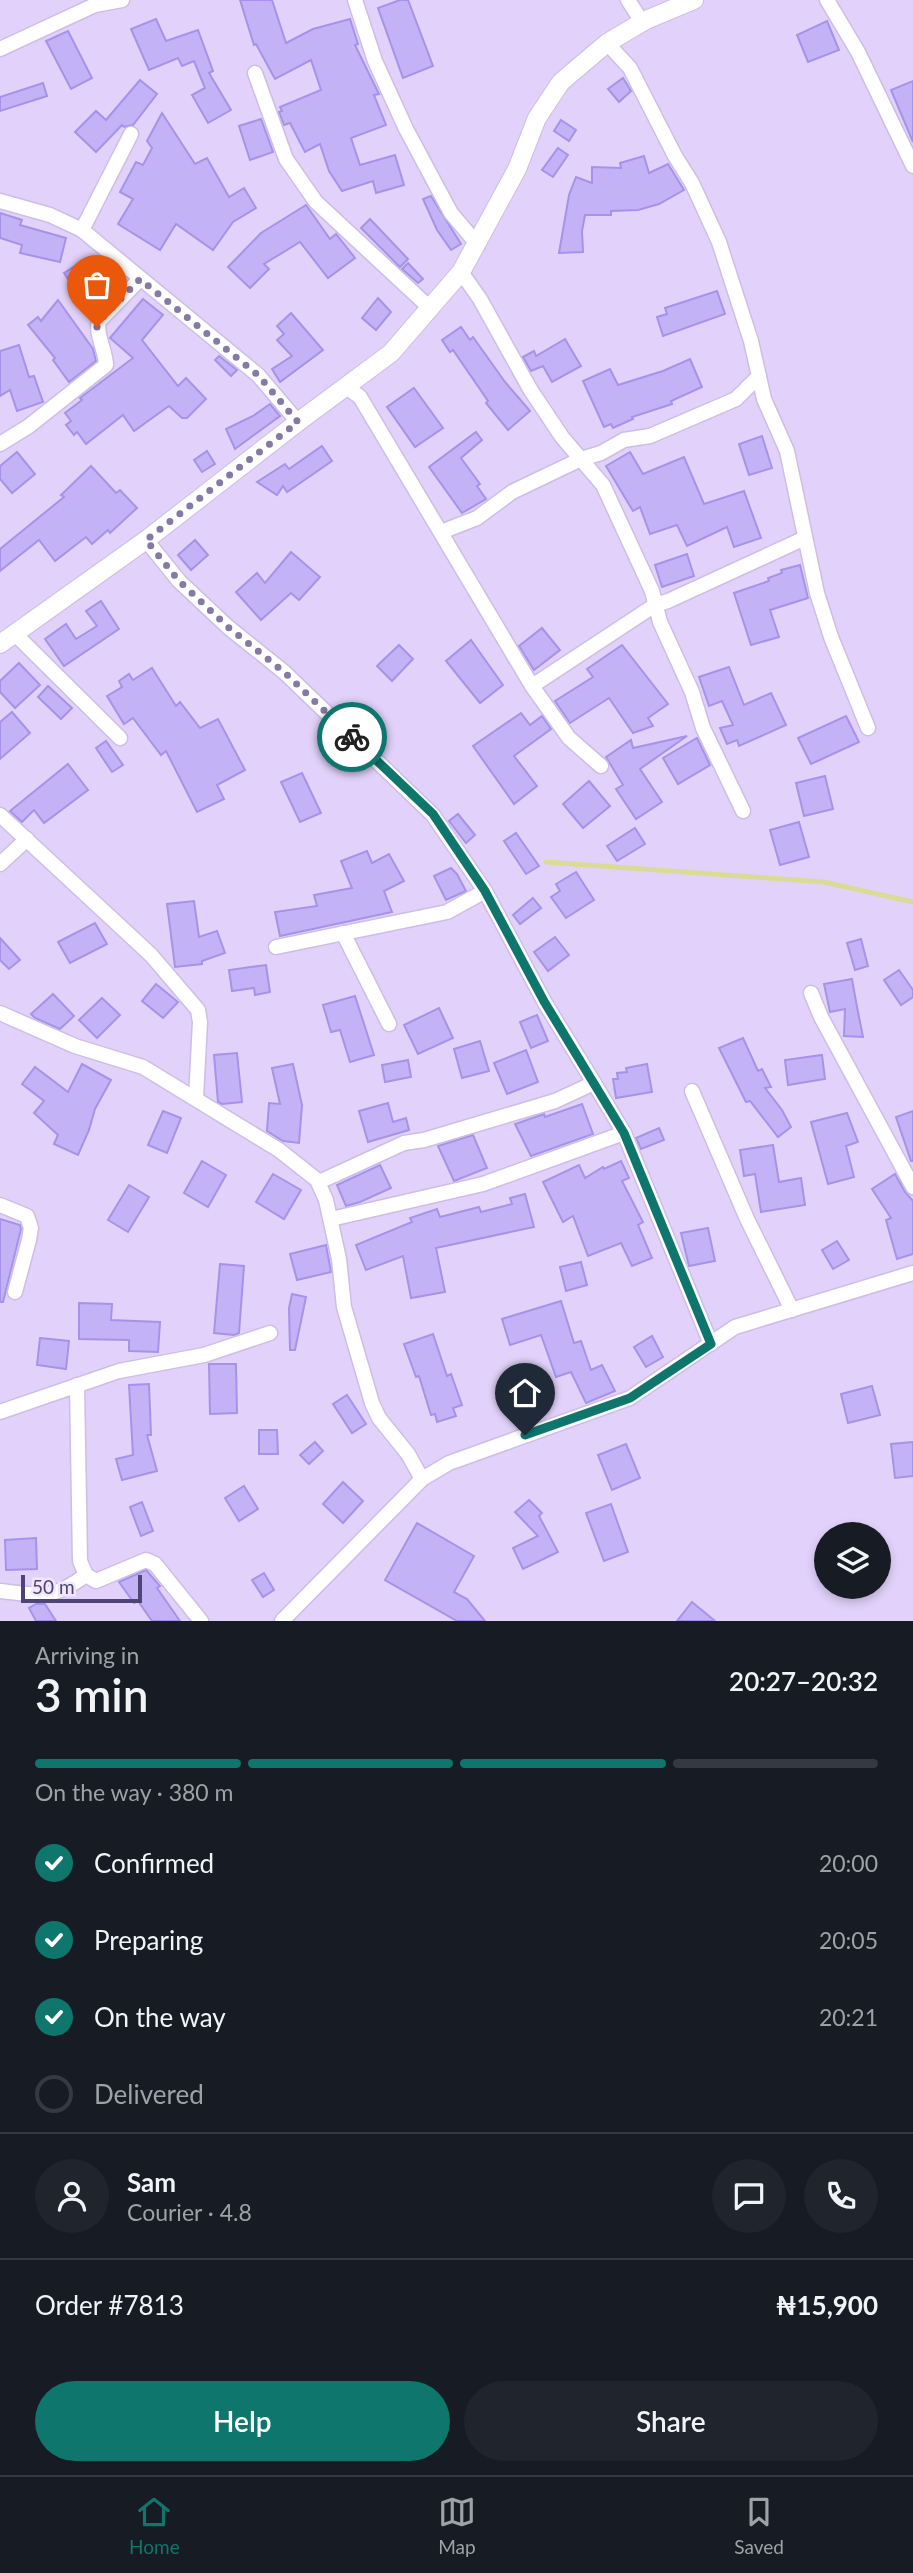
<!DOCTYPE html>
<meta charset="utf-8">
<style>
:root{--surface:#171b24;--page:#20242c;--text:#f1f3f6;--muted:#9ea1a6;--line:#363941;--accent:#0f766e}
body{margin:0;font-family:Lato,sans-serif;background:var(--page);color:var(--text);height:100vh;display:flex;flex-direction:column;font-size:26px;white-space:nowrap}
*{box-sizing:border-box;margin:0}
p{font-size:23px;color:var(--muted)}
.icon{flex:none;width:38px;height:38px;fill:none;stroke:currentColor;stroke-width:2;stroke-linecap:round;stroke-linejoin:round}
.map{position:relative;height:1621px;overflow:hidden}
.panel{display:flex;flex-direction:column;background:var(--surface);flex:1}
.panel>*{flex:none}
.buttons{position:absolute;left:814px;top:1522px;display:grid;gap:14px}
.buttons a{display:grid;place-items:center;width:77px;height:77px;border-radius:50%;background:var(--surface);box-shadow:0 4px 10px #0003;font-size:35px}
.scale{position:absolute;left:21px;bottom:18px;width:121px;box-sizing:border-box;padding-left:7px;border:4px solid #4e4475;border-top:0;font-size:19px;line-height:24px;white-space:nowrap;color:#4e4475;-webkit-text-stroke:5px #f1e6ff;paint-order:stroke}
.pin{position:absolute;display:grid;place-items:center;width:60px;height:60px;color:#fff;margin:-72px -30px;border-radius:50% 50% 50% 0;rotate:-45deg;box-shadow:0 0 7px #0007}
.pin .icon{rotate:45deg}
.courier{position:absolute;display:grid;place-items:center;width:70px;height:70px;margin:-35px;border:5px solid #0f766e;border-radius:50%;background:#fff;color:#222;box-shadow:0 2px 9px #0007}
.headline em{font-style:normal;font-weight:600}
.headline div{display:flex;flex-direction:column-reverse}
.headline{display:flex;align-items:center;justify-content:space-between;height:119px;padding:0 35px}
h1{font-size:46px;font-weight:600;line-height:52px}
.bar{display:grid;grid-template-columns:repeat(4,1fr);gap:10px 7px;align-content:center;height:84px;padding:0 35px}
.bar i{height:9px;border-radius:5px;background:var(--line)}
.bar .current{background:var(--accent)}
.bar p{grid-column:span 4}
.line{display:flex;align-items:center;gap:18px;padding:0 35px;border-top:2px solid var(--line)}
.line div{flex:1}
.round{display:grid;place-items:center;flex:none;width:74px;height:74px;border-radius:37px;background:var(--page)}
ol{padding:0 35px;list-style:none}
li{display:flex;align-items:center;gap:21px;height:77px}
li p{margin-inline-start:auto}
li .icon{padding:7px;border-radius:50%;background:var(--accent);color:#fff;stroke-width:4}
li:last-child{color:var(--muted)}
li i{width:38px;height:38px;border:4px solid var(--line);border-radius:50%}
.cta{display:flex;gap:14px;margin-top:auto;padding:14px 35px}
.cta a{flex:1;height:80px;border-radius:42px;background:var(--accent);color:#fff;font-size:28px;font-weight:600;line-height:80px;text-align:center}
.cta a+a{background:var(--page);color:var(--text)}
.menu{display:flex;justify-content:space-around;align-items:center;height:98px;border-top:2px solid var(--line);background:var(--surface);font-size:19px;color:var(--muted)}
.menu a{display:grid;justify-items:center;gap:4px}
.menu .current{color:var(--accent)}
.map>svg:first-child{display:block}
.residential{fill:#e2d2fb;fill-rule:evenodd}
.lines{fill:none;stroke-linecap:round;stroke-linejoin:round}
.stream{stroke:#dbdb97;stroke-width:5}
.building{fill:#c3b3f6;stroke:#a692ea;stroke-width:2}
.minor-casing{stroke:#ccbee7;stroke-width:17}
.tertiary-casing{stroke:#ccbee7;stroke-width:20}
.minor{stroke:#fff;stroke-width:14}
.tertiary{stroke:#fff;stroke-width:18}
.done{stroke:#857aa5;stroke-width:7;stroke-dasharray:0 12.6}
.route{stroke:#0f766e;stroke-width:9}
</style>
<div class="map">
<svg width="913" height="1621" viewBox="0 0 913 1621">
<rect width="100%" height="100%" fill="#ecdefe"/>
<!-- residential -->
<path class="residential" d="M0 0H913V1621H0ZM826 1535H878V1587H826Z"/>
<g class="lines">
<!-- stream -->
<polyline class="stream" points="546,862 824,882 913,902"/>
</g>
<!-- building -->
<g class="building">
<polygon points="240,0 272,0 286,43 313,29 350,19 358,44 355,45 379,94 374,95 386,125 351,138 360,165 395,155 404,185 376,193 373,181 342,191 329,171 320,144 305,152 290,123 284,125 279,112 282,111 280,107 321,90 311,60 275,79 256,44 254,45"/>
<polygon points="400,0 408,0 433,66 403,78 378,8"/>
<polygon points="156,19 166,41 198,30 213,71 209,73 231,110 208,123 192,95 205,88 194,61 182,66 178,58 149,70 131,29"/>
<polygon points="827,21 839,50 808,62 797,35"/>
<polygon points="68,31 92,78 71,89 46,41"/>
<polygon points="623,78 631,91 619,102 608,89"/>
<polygon points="140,80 157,94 133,125 124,127 122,125 96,152 75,132 96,111 106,120"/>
<polygon points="913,81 913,142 891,90"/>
<polygon points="43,83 47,96 0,111 0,97"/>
<polygon points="162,113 195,164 207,158 229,197 244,188 256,208 233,222 213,250 176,224 160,250 118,224 133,199 120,192 136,162 143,165 152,148 147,141"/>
<polygon points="261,119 273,152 250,160 239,126"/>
<polygon points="561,120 576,130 569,141 554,131"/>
<polygon points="558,148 568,155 553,177 542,170"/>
<polygon points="644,156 649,173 668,164 684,190 659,204 638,210 611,211 611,215 585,215 582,231 583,252 559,253 569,195 576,177 592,183 592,167 621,168 620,163"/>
<polygon points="431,196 461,244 451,250 437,230 423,199"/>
<polygon points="306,205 330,239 336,234 355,258 328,278 300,242 264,264 269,269 250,288 228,267 261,233"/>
<polygon points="0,213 22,220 20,225 66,238 60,262 20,253 22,245 0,238"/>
<polygon points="370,219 408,259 400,267 361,228"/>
<polygon points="89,257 113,293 92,314 64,273"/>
<polygon points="408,263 423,279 418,283 402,269"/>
<polygon points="717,291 725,314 663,336 657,317 667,314 665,308"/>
<polygon points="378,298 391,312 376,330 362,318"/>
<polygon points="143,299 163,315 142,340 178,386 186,378 206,399 187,418 182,418 169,406 134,431 123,415 86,444 77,432 74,435 66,425 71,421 65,413 82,400 80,398 133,358 110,338"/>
<polygon points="58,300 93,349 96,361 69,382 53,360 55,358 28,325 38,317 41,321"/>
<polygon points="291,313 323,350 280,382 272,369 292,356 277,340 284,334 277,326"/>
<polygon points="461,327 470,340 473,337 505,382 530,411 508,430 486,403 488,401 453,350 450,352 442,340"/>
<polygon points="565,339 581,366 552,382 543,366 531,371 523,357 534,351 536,356"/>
<polygon points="19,345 29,377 34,376 43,402 17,411 10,390 0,396 0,351"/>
<polygon points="219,356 237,370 231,376 215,360"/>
<polygon points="690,359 702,387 671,401 672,404 632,417 633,419 613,428 611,424 604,427 583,381 610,369 618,385 663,371"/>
<polygon points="414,388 443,428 415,447 387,407"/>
<polygon points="270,404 280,416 235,449 226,429 253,416"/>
<polygon points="476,432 482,440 461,458 480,484 477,486 486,499 462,513 429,467"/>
<polygon points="762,436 772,468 749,475 739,444"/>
<polygon points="322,446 332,461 287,492 283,486 277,495 257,482 285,464 289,469"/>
<polygon points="207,451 215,464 202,472 194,460"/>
<polygon points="17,452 35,474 12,493 0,479 0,466"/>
<polygon points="630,452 643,474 684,457 704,504 744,491 761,538 734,547 727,527 687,546 677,525 650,534 640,507 633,511 606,466"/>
<polygon points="91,466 116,493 120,490 137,508 110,533 108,530 92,544 86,537 55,561 39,540 0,571 0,549 64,497 61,495"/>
<polygon points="195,540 208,555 191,570 178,555"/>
<polygon points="291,552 320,577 299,600 291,593 261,620 236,592 257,573 265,583"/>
<polygon points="687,554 694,576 662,587 655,565"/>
<polygon points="800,565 808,598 770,610 779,637 751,645 734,593 769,581 768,578 782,573 781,570"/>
<polygon points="101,601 119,629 64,666 45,639 66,624 76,639 97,626 86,611"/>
<polygon points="542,628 560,650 534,670 519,646"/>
<polygon points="471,640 503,685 480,703 446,661"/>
<polygon points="399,645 413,659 392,681 377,666"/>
<polygon points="622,645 668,704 648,718 653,726 633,733 609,698 570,723 555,701 593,677 587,669"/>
<polygon points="19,663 40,685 15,708 0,692 0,681"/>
<polygon points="729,667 744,705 771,693 786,725 739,746 737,740 727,744 720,728 733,725 722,701 709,706 699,677"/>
<polygon points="152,668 176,706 180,702 200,728 218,719 245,770 217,785 224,799 197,812 166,751 161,755 133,718 124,724 107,696 122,687 119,681 129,674 133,680"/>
<polygon points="48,686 72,708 61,719 38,697"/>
<polygon points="12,712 30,733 0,759 0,722"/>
<polygon points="521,713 530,725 542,716 551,729 514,756 537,786 514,804 473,746"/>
<polygon points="846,716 859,742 811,764 798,738"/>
<polygon points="687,736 640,769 662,802 636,819 616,789 623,785 606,757 631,740 633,748"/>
<polygon points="697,738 710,765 678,784 663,758"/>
<polygon points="106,741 123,765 112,772 96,748"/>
<polygon points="68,764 88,790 44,823 34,810 22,822 10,811"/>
<polygon points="302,773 321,813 300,822 281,782"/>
<polygon points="825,776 833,809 804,816 796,783"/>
<polygon points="589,781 610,806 583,828 563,804"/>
<polygon points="458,814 475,835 466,843 449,821"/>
<polygon points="799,822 809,857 780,865 770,830"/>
<polygon points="635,828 645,844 617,861 607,846"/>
<polygon points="516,833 539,866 526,874 504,841"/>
<polygon points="367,851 372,863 389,854 404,881 384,891 392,912 280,936 275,912 317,906 314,895 352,888 341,861"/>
<polygon points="451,868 457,874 466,891 446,900 434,876"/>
<polygon points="576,872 594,900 566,918 551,897 560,891 556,884"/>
<polygon points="533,898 541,908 520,924 513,915"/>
<polygon points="194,901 199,937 217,931 225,953 202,961 202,964 175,967 167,904"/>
<polygon points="95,923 107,944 70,963 58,942"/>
<polygon points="555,937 569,955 548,971 534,952"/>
<polygon points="0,938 20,960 9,969 0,960"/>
<polygon points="861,939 868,966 855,970 847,943"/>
<polygon points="266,965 270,992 255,995 254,988 232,991 229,970"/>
<polygon points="899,970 913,990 913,997 901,1005 884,980"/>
<polygon points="852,979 857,1007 863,1037 844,1036 845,1009 830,1012 824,984"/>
<polygon points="156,984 178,1002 163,1018 142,1001"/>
<polygon points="53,994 74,1016 60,1029 35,1018 31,1014"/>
<polygon points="355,996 374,1055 350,1062 340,1030 331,1032 323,1005"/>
<polygon points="102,998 120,1015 97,1038 79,1020"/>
<polygon points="439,1008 453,1038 418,1054 404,1025"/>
<polygon points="537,1015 548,1041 531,1048 520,1022"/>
<polygon points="743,1038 758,1071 762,1069 771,1087 765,1088 782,1110 791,1127 778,1137 750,1101 746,1102 719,1048"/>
<polygon points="480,1041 489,1071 462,1078 454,1049"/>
<polygon points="526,1050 538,1082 507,1094 494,1063"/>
<polygon points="237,1053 242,1102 222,1104 218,1102 214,1055"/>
<polygon points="822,1055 825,1079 788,1085 785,1060"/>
<polygon points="408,1060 411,1077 385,1082 382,1065"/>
<polygon points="82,1064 111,1080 95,1109 89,1130 78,1155 54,1144 58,1135 34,1113 44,1101 22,1084 35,1067 68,1092"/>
<polygon points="293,1064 302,1105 299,1143 283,1141 267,1131 269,1103 280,1104 272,1068"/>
<polygon points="647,1064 652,1092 616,1098 613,1079 618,1079 617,1073 627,1072 626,1068"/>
<polygon points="388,1103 393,1122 406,1118 409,1130 368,1142 359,1111"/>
<polygon points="582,1104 593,1134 531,1156 515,1124 544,1114 545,1117"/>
<polygon points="163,1111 181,1118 167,1153 148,1145"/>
<polygon points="913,1111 913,1161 911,1161 896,1117"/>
<polygon points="847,1113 858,1142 846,1146 854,1177 828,1184 811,1122"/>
<polygon points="659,1128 664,1140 641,1149 636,1138"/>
<polygon points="473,1135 487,1168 454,1181 438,1146"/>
<polygon points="773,1145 779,1182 801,1178 805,1205 761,1212 755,1174 744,1176 740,1150"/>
<polygon points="202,1161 226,1175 208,1207 184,1193"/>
<polygon points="621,1161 629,1178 622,1181 643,1222 638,1225 652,1258 632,1266 621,1243 588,1256 573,1216 563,1222 543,1182 579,1165 585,1178 603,1167 604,1169"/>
<polygon points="380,1165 391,1188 360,1202 346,1206 337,1185"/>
<polygon points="273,1174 301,1190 284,1219 256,1202"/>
<polygon points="895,1174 905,1192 913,1201 913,1254 897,1259 886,1220 891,1218 872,1189"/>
<polygon points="129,1185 149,1197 128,1232 108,1220"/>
<polygon points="525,1194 534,1227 436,1248 445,1292 411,1298 403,1256 366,1270 356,1245 412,1222 410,1218 437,1209 440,1217 479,1207 481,1212 512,1204 510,1198"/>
<polygon points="0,1219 20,1225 21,1229 3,1302 0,1302"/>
<polygon points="708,1228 715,1261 689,1266 681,1233"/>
<polygon points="837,1241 849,1260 833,1269 822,1250"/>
<polygon points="326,1245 331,1272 297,1280 290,1254"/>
<polygon points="581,1262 587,1285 566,1291 560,1267"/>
<polygon points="220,1264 244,1266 239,1333 234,1335 214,1333"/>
<polygon points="292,1294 306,1297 295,1350 290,1350 289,1308"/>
<polygon points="561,1301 574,1343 581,1341 591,1370 602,1365 615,1391 586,1403 571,1372 556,1377 541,1335 510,1345 502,1319"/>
<polygon points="79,1303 112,1304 111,1320 160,1322 158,1352 129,1351 129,1340 79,1339"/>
<polygon points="433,1334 447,1376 451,1374 462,1405 453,1408 456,1416 437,1422 435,1414 431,1415 419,1376 416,1377 404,1344"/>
<polygon points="652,1336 663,1357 646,1367 634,1347"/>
<polygon points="40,1338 69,1341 66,1369 37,1365"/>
<polygon points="209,1364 236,1364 237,1413 210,1414"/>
<polygon points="149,1384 151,1435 147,1435 157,1471 122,1480 116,1459 133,1455 129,1385"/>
<polygon points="872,1386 880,1415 848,1423 841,1394"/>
<polygon points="347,1395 366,1424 352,1433 333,1404"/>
<polygon points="259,1430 277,1430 278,1454 259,1454"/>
<polygon points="315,1442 323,1451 309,1464 300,1455"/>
<polygon points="913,1442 913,1476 895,1478 891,1444"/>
<polygon points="626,1444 640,1478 612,1490 598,1455"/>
<polygon points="343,1482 363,1501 343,1523 323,1504"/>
<polygon points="244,1486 258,1509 239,1521 225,1498"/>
<polygon points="529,1500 542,1513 539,1516 558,1552 523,1569 513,1548 538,1536 515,1512"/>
<polygon points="142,1502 153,1531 141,1536 130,1507"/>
<polygon points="611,1504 628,1552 604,1561 586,1513"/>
<polygon points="417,1523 474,1556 454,1592 467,1599 485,1621 457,1621 385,1580"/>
<polygon points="36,1538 37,1569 6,1570 5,1540"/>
<polygon points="146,1570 160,1586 157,1588 180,1621 152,1621 138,1601 134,1603 119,1582"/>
<polygon points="264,1573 274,1590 263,1597 252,1580"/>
<polygon points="692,1602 715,1621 677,1621"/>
<polygon points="36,1604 45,1604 56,1621 36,1621 29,1608"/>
</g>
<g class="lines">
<defs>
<g id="minor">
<polyline points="355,0 375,61 406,129 451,213 478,245"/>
<polyline points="628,0 642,22"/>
<polyline points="827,0 858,52 913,166"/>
<polyline points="607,43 630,68 675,156 692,183 719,242 751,341 764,399 787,451 817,593 831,637 868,728"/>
<polyline points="0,49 95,5 122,0"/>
<polyline points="255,73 286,159 316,202 431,309"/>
<polyline points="0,201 50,215 82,230 258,375 298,422"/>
<polyline points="82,230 131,134"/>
<polyline points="461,272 480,299 530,389 562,437 603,485 652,591 660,622 692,692 703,728 743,811"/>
<polyline points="345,386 360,397 532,686 569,738 601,766"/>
<path d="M0 444 29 426 106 365C106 351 95 334 99 321L140 279"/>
<polyline points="441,532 477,518 512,492 581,459 601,453 624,440 650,436 736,399 759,376"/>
<polyline points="146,540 179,581 228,627 284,672 433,815 485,891 545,1003 594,1083"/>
<polyline points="15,634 120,738"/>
<polyline points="532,686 655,605 668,601 805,538"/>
<polyline points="0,815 151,955 198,1010 200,1022 196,1098"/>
<polyline points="0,864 27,839"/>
<polyline points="343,933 389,1024"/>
<polyline points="276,947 447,912 485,891"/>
<polyline points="811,993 821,1017 913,1187"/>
<polyline points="0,1013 75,1046 143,1067 279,1150 317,1180 326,1200 339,1259 344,1307 372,1403 379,1418 408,1454 422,1479"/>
<polyline points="692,1091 747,1219 792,1310"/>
<polyline points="319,1182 404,1143 424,1140 555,1101 594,1083 624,1133 711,1344"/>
<polyline points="0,1205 27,1216 31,1228 29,1240 15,1292"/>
<polyline points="331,1219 483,1184 624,1133"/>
<polyline points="77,1385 80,1561 86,1575 96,1581 146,1560 155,1564 201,1621"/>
<polyline points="0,1412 119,1371 204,1355 270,1333"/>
<path d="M0 1591C40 1595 51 1601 86 1575"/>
<polyline points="282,1621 422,1479 449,1463 630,1398 735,1327 913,1273"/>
</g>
<polyline id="tertiary" points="0,644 146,540 298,422 391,353 461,272 517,169 537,118 561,82 607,43 646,20 694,0"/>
</defs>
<!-- minor casing -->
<use href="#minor" class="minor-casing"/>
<!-- tertiary casing -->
<use href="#tertiary" class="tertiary-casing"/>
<!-- minor -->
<use href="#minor" class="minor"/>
<!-- tertiary -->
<use href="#tertiary" class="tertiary"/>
</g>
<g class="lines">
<!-- done -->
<polyline class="done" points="97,327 99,321 140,279 258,375 298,422 146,540 179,581 228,627 284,672 352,737"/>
<!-- route -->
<polyline class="route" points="352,737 433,814 485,891 545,1003 624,1133 711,1344 630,1398 525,1435"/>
</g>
</svg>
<div class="buttons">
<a><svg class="icon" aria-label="layers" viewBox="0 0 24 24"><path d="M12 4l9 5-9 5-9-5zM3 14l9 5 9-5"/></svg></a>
</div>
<div class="scale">50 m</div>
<div class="pin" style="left:97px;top:327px;background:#ea580c"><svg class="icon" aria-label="bag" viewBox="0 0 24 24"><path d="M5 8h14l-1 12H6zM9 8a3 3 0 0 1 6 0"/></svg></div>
<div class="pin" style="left:525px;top:1435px;background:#1f2937"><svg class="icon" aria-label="home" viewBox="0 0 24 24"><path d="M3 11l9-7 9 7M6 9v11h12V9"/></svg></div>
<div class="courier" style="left:352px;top:737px"><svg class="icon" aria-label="bike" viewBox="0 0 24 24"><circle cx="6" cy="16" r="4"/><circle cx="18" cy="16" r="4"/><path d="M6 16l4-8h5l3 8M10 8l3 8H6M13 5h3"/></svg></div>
</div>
<section class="panel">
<div class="headline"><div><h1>3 min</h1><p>Arriving in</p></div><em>20:27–20:32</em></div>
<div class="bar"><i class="current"></i><i class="current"></i><i class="current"></i><i></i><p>On the way · 380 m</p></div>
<ol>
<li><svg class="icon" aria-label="check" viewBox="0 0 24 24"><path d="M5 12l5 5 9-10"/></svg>Confirmed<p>20:00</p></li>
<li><svg class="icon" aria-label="check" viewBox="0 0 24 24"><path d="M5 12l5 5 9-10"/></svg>Preparing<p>20:05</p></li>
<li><svg class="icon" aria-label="check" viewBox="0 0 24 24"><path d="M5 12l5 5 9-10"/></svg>On the way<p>20:21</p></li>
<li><i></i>Delivered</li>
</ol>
<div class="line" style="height:126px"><a class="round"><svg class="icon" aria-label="person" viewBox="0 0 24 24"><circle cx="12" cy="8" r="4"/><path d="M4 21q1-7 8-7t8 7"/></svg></a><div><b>Sam</b><p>Courier · 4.8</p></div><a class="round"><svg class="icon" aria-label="chat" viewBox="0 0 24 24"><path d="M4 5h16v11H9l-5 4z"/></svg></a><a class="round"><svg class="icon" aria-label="phone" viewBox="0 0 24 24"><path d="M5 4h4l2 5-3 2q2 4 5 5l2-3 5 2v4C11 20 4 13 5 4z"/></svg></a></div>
<div class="line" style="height:91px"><div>Order #7813</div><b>₦15,900</b></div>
<div class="cta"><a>Help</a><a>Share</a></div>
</section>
<nav class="menu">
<a class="current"><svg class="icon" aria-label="home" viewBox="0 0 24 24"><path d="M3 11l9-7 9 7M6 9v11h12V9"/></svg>Home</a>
<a><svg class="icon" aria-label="map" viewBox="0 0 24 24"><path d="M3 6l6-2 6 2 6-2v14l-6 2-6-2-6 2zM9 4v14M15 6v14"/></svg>Map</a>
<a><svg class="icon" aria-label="saved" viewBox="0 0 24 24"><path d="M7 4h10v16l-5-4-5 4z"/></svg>Saved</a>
</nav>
